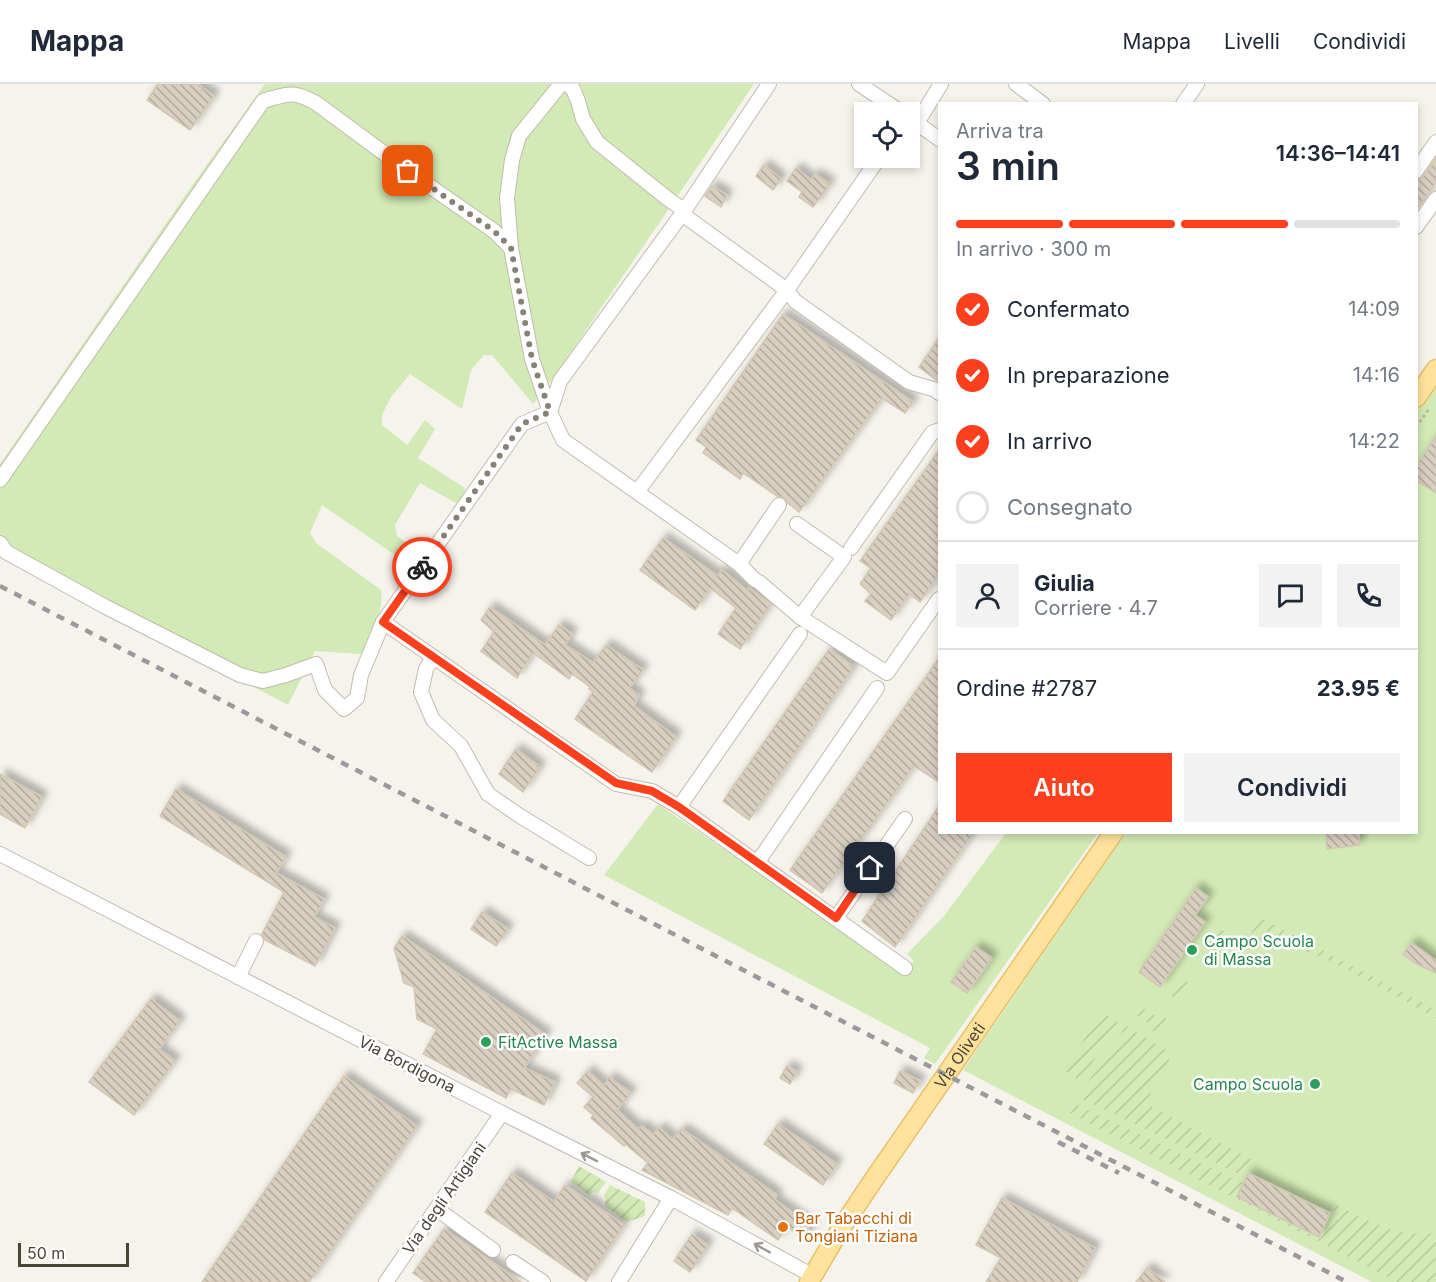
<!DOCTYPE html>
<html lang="it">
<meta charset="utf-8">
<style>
:root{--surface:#fff;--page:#f2f2f3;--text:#1f2937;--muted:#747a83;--line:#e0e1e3;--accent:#fc3f1d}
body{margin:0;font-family:Inter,sans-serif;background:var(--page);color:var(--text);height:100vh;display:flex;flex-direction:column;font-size:22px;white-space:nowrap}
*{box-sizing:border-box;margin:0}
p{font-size:20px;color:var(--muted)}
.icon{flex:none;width:33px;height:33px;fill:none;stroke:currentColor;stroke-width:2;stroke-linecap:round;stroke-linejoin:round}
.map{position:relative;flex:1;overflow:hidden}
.details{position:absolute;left:938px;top:18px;width:480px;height:732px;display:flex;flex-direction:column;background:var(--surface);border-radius:0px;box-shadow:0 3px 9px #0003}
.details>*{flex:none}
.buttons{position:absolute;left:854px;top:18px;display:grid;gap:12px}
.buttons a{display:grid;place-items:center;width:66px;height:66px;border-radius:0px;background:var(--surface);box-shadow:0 3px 9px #0003;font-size:30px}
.scale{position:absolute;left:18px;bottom:15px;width:111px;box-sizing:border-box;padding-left:6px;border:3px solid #4b4439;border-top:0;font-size:16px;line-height:21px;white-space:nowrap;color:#4b4439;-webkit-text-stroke:4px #fff;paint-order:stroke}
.pin{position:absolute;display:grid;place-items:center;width:51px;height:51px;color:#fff;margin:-26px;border-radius:12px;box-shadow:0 3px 9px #0006}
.courier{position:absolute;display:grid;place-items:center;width:60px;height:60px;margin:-30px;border:4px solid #fc3f1d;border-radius:50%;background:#fff;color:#222;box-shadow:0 2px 8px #0007}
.head em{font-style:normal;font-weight:600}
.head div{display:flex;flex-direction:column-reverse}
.head{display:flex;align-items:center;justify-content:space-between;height:102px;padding:0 18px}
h1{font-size:39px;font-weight:600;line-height:45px}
.bar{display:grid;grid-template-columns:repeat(4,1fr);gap:9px 6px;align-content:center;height:72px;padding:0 18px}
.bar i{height:8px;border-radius:4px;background:var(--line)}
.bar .selected{background:var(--accent)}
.bar p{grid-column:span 4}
.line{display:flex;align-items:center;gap:15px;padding:0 18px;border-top:2px solid var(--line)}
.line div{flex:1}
.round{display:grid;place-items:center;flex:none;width:63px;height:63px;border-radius:0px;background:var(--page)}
ol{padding:0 18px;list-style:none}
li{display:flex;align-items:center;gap:18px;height:66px}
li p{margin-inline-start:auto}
li .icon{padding:6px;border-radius:50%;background:var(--accent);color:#fff;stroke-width:4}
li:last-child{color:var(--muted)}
li i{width:33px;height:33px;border:3px solid var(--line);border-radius:50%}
.action{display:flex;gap:12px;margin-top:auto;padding:12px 18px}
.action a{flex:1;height:69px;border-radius:0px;background:var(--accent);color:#fff;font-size:24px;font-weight:600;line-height:69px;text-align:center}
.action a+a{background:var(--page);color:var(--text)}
header{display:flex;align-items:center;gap:36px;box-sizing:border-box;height:84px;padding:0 30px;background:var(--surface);border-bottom:2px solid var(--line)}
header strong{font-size:28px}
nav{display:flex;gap:33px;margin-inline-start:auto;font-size:21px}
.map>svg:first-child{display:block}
.grass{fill:#d2eab5}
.garden{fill:url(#garden-furrows)}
.building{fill:url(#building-back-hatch);stroke:#d3c7b4;stroke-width:1.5;filter:url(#shadow)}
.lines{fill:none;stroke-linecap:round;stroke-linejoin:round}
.minor-casing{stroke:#c2bbae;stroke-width:16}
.major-casing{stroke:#e6c16a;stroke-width:21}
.path{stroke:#c4b79f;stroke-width:3;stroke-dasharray:3 3;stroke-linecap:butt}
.minor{stroke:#fff;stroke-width:14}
.major{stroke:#ffe39c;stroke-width:18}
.rail{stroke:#9a9a9a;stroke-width:4.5;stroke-dasharray:8 8;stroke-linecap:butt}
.oneway{stroke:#9c9892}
.done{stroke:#878178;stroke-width:6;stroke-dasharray:0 10.8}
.route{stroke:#fc3f1d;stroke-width:8}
.leisure-dot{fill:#2e9e5b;stroke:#fff;stroke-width:2}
.food-dot{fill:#e8710a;stroke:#fff;stroke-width:2}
.labels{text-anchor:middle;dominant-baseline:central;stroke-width:5;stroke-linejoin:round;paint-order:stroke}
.leisure-label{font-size:16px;fill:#27864d;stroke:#fff;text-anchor:start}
.street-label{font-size:16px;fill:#4b4439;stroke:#fff}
.food-label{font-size:16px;fill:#c56008;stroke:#fff;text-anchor:start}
</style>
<header>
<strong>Mappa</strong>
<nav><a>Mappa</a><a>Livelli</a><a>Condividi</a></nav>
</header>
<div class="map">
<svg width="1436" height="1198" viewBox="0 0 1436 1198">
<defs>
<pattern id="garden-furrows" width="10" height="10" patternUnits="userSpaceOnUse" patternTransform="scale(1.5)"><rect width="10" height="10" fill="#d2eab5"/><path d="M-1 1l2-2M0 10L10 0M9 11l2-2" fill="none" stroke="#b6ca9c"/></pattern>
<pattern id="building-back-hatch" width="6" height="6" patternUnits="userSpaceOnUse" patternTransform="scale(1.5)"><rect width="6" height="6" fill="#d8cfc1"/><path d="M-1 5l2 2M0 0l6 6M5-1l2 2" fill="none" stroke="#b1aa9e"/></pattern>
<filter id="shadow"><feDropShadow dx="5.5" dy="-5.5" stdDeviation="3" flood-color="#0004"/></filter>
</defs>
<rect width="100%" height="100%" fill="#f6f3ec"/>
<!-- grass -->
<g class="grass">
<path d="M265 0H754L554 293 533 320 492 271H484L471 286 462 325 410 290 391 313 382 331V341L407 361 425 336 435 345 418 374 465 404 463 414 456 419 420 399 395 441 397 452 419 468 412 481 392 469 322 421 310 449 316 459 381 506C384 528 372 551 361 570L315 567 288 621 0 470V380L198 93Z"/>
<polygon points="1436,297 1436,1198 1372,1198 963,986 1126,749 1416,748 1416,326"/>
<polygon points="658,720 904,889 914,877 907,870 944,832 1006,749 1098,749 935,980 924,974 930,964 604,791"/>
</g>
<!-- garden -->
<g class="garden">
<polygon points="1259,833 1436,926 1436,934 1348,886 1317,871 1292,862 1275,862 1244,866"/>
<polygon points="1215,842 1225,848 1212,868 1202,861"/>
<polygon points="1179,893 1189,899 1178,916 1168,910"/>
<polygon points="1140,922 1155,932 1158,929 1167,935 1157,950 1147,943 1149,940 1134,930"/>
<polygon points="1102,928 1119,939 1080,997 1064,986"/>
<polygon points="1126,942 1168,967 1170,984 1153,1004 1146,1020 1253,1076 1245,1093 1078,1013"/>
<path d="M1073 1019 1243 1099 1236 1113 1320 1155 1337 1121C1373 1139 1395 1153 1436 1149V1198H1397L1068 1028Z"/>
<polygon points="579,1082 606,1098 598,1109 593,1108 589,1111 571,1097"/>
<polygon points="610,1101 645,1118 645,1132 627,1138 605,1122 606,1115 604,1111"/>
</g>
<!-- building -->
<g class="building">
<polygon points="158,0 197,0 214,12 190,46 147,16"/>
<polygon points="1436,74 1436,98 1416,127 1416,96 1423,93"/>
<polygon points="764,81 781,95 773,106 756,92"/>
<polygon points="796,84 811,96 815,90 830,100 813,123 799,113 802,108 787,97"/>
<polygon points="712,102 727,111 721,123 705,112"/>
<polygon points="783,230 913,318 905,329 882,314 799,428 788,419 784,414 777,412 743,389 740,395 703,369 706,363 696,356"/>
<polygon points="939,254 939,298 919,283"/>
<polygon points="1436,352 1436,409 1416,396 1416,383"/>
<polygon points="939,366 939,490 920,518 909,510 891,536 865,517 871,510 860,500 871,484 860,477"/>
<polygon points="663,454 718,492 722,486 748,507 749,504 771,520 740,565 718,550 736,524 710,504 695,526 640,486"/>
<polygon points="490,523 545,561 559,541 572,550 565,561 593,579 606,561 643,586 629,604 639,611 634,622 676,653 652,688 575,635 593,608 589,605 590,603 572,590 569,595 533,569 517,594 481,567 494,548 481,536"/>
<polygon points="829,565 854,583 749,736 723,717"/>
<polygon points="939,574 939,698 914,682 822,809 790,786"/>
<polygon points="516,665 540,683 523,708 499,690"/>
<polygon points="0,690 42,713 25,744 0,730"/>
<polygon points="176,705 286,773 276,789 324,815 314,833 335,844 315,882 265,856 262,850 284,808 160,732"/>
<polygon points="939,722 939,748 974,748 895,863 862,837"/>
<polygon points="1326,748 1359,748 1359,761 1327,765"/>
<polygon points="1196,804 1208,813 1195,831 1205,838 1160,903 1139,888"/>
<polygon points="482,828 508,845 496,862 471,845"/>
<polygon points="402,852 432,872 546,951 524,984 555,998 544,1021 511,1005 506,1014 423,970 437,945 417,935 414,903 404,899 394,864"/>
<polygon points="1412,859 1436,877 1436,889 1415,879 1403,870"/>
<polygon points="976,863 992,874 967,909 951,898"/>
<polygon points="151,915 180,937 159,965 175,977 134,1031 89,998"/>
<polygon points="787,982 797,988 790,1000 780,994"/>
<polygon points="588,987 604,1002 609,993 631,1009 617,1026 638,1045 642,1042 653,1051 659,1044 673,1055 682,1045 777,1111 774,1115 813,1143 804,1155 787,1143 778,1156 732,1124 728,1131 642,1086 648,1079 625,1060 624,1062 591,1034 593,1031 584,1023 593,1013 577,999"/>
<polygon points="900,987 920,997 913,1009 894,999"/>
<polygon points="344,992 417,1042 309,1198 202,1198"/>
<polygon points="778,1040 837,1080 823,1101 764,1060"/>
<polygon points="512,1089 554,1118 565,1101 624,1141 586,1197 485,1128"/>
<polygon points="1248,1089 1330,1129 1319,1153 1237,1113"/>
<polygon points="1002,1114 1095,1164 1077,1198 986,1198 1001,1174 976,1161"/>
<polygon points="444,1145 521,1198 426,1198 413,1189"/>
<polygon points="692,1150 708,1161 690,1188 674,1177"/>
<polygon points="1147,1184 1165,1198 1136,1198"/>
</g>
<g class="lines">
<defs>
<g id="minor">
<polyline points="567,0 573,5 578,17 583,35 597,58 668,115 684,126"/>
<polyline points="859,0 901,28"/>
<polyline points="1016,0 1043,20"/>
<polyline points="1183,20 1197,0"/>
<polyline points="911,35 939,55"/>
<polyline points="917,39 941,0"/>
<polyline points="879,74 787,206 795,217 909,298 936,306 939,309"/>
<polyline points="1416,87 1436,58"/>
<polyline points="1416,143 1436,115"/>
<polyline points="550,328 532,275 511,164 507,114 512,76 519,52 561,0"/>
<polyline points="550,328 560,297 682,130"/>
<path d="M0 396 263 17C288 10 292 6 316 19L408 87 494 147 511 164"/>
<polyline points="637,408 787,206 682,130 769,0"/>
<polyline points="779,421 739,480 563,356 550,328 522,340 383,538 616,700 652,707 679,723 905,884"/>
<polyline points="0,459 6,468 104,522 240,591 263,597 286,591 316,580 325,606 344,625 357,614 361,591 383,538"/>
<polyline points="851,464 932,349 939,346"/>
<polyline points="739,480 755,496"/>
<polyline points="759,498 800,533 844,473 797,440"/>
<polyline points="934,522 939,515"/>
<polyline points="800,533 887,589 931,526"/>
<polyline points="433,573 426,585 421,608 433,636 461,662 488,710 520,732 589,774"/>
<polyline points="679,723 800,550"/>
<polyline points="0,770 502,1029 671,1114 813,1192"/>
<polyline points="757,779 877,604"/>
<polyline points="836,834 905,735"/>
<polyline points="238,893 256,857"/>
<polyline points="437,1125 493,1166"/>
<polyline points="513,1178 543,1198"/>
<polyline points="386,1198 502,1029"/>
<polyline points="619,1198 671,1114"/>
</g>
<g id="major">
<polyline points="1416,314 1436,285"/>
<path id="s1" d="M809 1198 838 1149 872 1098 1114 748"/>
</g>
</defs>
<!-- minor casing -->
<use href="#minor" class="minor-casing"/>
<!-- major casing -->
<use href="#major" class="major-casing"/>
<!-- path -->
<polyline class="path" points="1416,343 1429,325"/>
<!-- minor -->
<use href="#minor" class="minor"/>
<!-- major -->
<use href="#major" class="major"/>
<!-- rail -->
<g class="rail">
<polyline points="0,502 1347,1198"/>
<polyline points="1058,1058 1119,1089"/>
</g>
</g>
<!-- one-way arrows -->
<defs><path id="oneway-shaft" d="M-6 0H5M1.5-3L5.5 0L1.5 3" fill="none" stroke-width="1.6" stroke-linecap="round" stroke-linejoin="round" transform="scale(1.5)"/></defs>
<g class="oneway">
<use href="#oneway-shaft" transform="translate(589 1073) rotate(-153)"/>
<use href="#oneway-shaft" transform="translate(762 1164) rotate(-151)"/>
</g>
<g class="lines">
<!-- done -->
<polyline class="done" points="408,87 494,147 511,164 532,275 550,328 522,340 422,483"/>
<!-- route -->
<polyline class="route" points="422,483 383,538 616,699 652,707 679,723 836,834 870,784"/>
</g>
<!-- markers -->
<g class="leisure-dot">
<circle cx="1192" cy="866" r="6"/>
<circle cx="486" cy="958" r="6"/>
<circle cx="1315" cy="1000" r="6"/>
</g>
<circle class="food-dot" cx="783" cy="1143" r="6"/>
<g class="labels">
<!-- leisure labels -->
<g class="leisure-label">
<text x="1204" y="857">Campo Scuola<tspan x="1204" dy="18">di Massa</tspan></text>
<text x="498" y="958">FitActive Massa</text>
<text x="1303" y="1000" text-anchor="end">Campo Scuola</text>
</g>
<!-- street labels -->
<g class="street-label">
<text stroke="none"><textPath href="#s1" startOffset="272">Via Oliveti</textPath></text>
<text transform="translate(407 980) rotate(27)">Via Bordigona</text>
<text transform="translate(444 1114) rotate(-55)">Via degli Artigiani</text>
</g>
<!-- food labels -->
<g class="food-label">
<text x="795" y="1134">Bar Tabacchi di<tspan x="795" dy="18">Tongiani Tiziana</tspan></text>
</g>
</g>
</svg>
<div class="buttons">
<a><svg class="icon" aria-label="locate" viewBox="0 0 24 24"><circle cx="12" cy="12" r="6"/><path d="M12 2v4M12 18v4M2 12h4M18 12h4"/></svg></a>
</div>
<div class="scale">50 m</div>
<div class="pin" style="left:408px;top:87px;background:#ea580c"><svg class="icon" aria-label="bag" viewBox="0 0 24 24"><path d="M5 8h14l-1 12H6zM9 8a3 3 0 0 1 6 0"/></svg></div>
<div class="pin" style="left:870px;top:784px;background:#1f2937"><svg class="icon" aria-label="home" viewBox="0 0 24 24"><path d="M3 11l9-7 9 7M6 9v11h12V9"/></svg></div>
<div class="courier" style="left:422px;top:483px"><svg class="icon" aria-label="bike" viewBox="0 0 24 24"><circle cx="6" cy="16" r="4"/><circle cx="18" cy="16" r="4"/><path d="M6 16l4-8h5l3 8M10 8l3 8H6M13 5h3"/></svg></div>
<section class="details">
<div class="head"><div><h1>3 min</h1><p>Arriva tra</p></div><em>14:36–14:41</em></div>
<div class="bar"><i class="selected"></i><i class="selected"></i><i class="selected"></i><i></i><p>In arrivo · 300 m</p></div>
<ol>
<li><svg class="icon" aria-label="check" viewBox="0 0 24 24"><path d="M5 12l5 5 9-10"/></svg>Confermato<p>14:09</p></li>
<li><svg class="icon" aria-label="check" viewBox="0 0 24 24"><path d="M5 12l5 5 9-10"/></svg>In preparazione<p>14:16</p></li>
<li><svg class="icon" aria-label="check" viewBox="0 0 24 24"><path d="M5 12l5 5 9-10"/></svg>In arrivo<p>14:22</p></li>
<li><i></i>Consegnato</li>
</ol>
<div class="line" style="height:108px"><a class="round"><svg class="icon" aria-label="person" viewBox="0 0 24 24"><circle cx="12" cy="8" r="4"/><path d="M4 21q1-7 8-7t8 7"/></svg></a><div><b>Giulia</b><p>Corriere · 4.7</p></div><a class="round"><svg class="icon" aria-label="chat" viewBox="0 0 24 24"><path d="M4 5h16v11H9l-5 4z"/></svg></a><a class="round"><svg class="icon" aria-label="phone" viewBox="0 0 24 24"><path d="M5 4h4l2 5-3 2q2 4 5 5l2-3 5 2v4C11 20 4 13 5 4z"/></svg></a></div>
<div class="line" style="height:78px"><div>Ordine #2787</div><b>23.95 €</b></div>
<div class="action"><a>Aiuto</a><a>Condividi</a></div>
</section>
</div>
